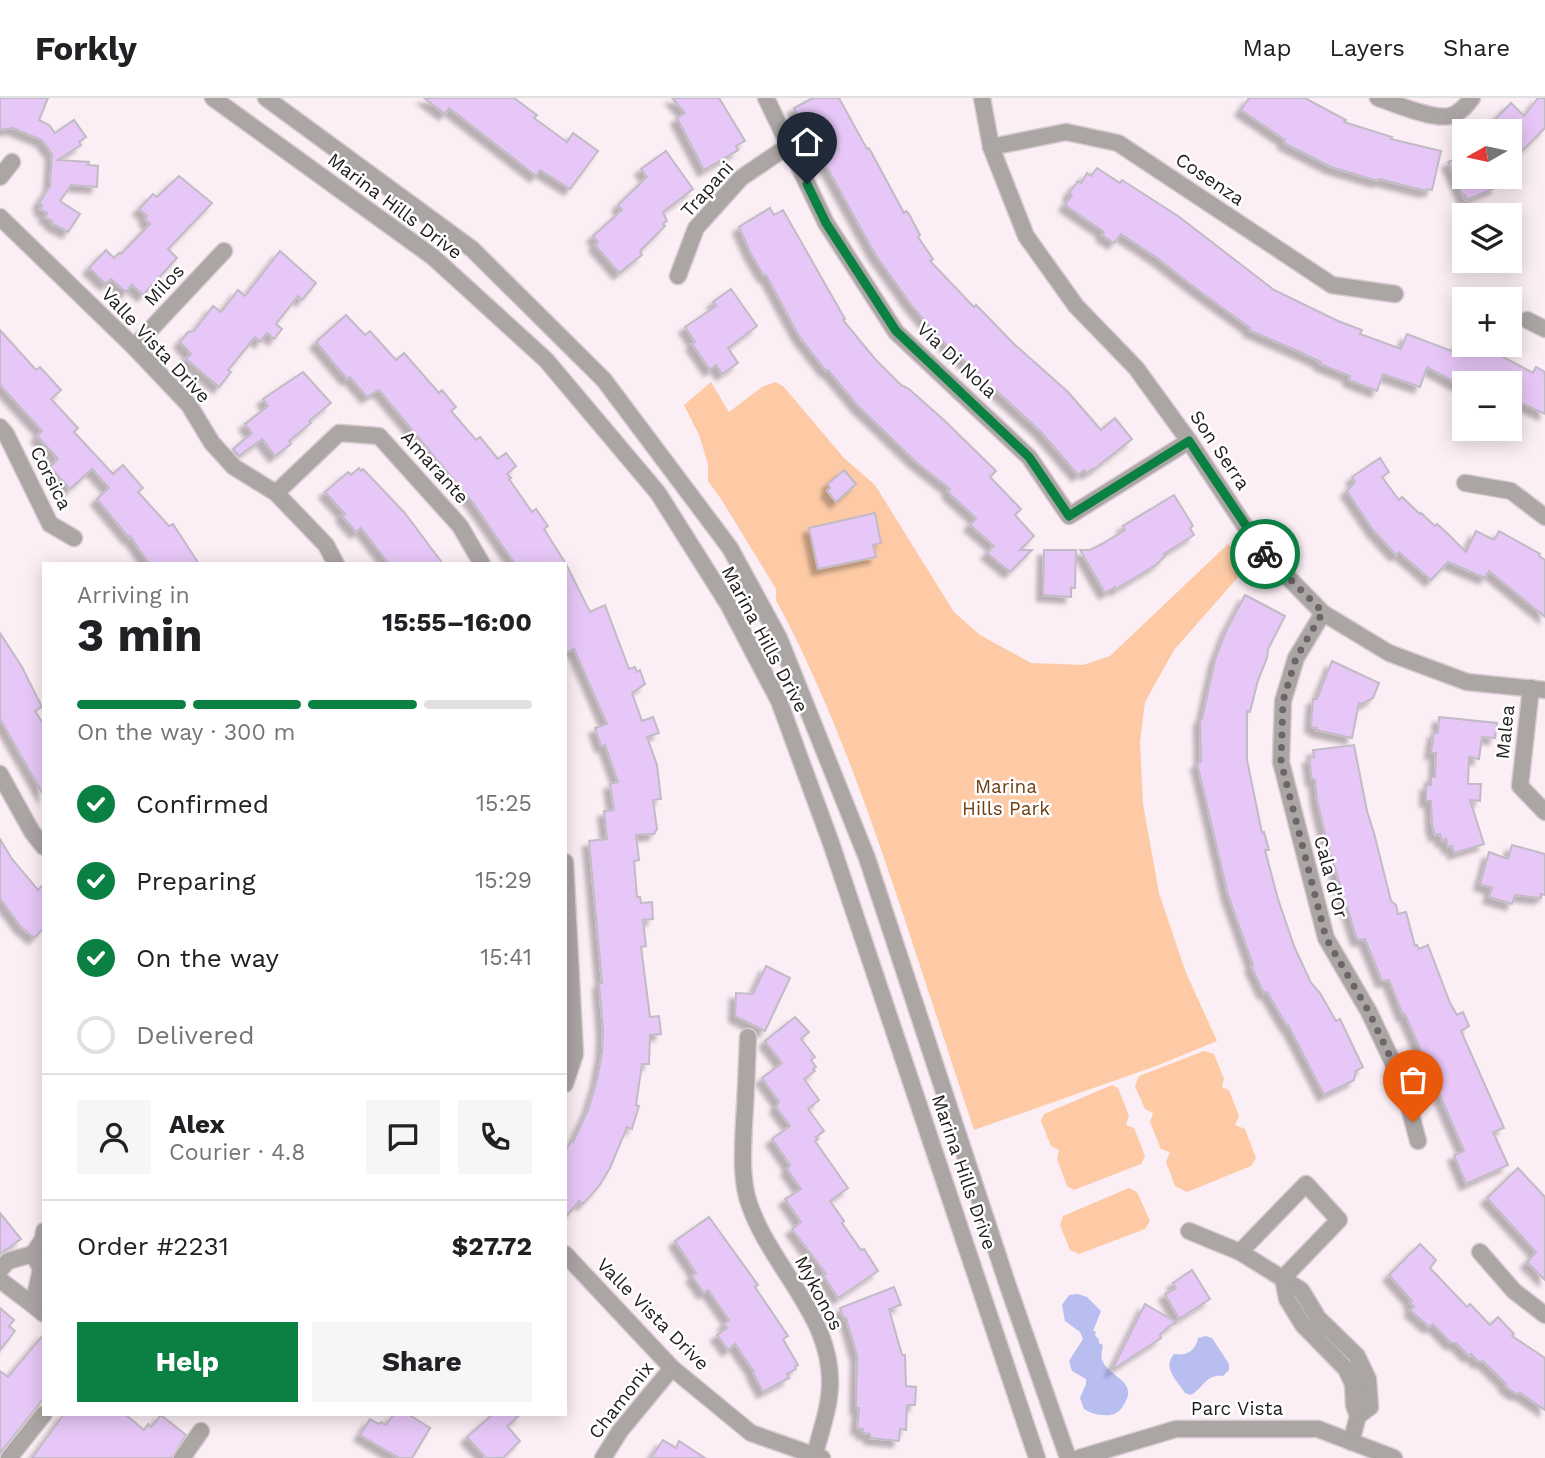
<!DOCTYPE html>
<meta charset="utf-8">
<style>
:root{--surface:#fff;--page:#f6f6f6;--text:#202124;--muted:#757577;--line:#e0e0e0;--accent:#0b8043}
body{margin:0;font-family:"Work Sans",sans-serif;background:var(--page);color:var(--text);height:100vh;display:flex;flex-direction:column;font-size:26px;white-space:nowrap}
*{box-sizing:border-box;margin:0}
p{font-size:23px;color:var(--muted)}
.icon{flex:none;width:38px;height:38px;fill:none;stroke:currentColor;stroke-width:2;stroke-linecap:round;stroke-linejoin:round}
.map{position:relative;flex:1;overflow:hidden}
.side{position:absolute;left:42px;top:464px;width:525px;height:854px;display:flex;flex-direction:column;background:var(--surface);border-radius:0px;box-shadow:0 4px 18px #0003}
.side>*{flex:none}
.needle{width:46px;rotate:261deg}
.tools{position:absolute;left:1452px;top:21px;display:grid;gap:14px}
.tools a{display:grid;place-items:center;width:70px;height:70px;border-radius:0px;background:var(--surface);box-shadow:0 4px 18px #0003;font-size:35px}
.pin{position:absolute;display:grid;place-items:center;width:60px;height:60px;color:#fff;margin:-72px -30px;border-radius:50% 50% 50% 0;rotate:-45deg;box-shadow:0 0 7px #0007}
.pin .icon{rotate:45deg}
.courier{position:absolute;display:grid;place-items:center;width:70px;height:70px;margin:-35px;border:5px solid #0b8043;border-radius:50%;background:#fff;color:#222;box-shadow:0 2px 9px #0007}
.headline em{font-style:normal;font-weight:700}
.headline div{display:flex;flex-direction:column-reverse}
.headline{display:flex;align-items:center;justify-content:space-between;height:119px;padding:0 35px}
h1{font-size:46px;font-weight:700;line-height:52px}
.bar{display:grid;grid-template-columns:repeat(4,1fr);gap:10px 7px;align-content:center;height:84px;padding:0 35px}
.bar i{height:9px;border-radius:5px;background:var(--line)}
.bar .on{background:var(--accent)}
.bar p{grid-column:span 4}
.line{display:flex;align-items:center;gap:18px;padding:0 35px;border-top:2px solid var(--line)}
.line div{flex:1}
.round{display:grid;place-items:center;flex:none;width:74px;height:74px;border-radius:0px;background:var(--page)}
ol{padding:0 35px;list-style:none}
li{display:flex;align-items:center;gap:21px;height:77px}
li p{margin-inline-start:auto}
li .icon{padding:7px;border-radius:50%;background:var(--accent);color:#fff;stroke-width:4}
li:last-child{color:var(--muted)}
li i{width:38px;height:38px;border:4px solid var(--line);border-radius:50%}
.action{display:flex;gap:14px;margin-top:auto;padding:14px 35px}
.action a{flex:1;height:80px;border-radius:0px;background:var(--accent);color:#fff;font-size:28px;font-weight:700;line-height:80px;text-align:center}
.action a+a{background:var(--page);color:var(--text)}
header{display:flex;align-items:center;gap:42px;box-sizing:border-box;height:98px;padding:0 35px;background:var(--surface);border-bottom:2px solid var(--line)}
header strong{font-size:33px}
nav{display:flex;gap:38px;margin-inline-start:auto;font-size:24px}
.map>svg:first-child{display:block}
.green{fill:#fdcaa5}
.water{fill:#b9bef1}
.building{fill:#e7c7f7;stroke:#c1bbc5;stroke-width:2;filter:url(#shadow)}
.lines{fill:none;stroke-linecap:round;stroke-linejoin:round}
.minor-casing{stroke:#d8ccd2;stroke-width:19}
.minor{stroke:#aba5a4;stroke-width:16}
.done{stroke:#6d6669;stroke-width:7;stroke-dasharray:0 12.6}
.route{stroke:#0b8043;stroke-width:9}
.labels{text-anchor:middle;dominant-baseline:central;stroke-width:5;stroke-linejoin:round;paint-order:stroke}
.street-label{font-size:19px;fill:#201c1e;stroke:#fff}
.park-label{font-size:19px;fill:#723f13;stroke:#fff}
</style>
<header>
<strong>Forkly</strong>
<nav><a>Map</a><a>Layers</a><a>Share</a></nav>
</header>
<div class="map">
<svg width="1545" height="1360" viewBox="0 0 1545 1360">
<defs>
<filter id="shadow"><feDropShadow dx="-6" dy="6" stdDeviation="2" flood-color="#0004"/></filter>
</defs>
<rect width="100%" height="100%" fill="#fbeef4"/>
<!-- green -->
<g class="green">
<path d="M711 284 729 314 762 289 775 284 783 288 844 360 875 387 954 514 980 537 1031 565 1083 567 1110 558 1228 446 1247 469 1174 552 1145 604 1140 644 1143 706 1159 795 1186 875 1217 943 1156 968 974 1032C949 956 924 880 899 804 864 700 828 599 776 502V491L721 401 708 383V366L699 337 684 307Z"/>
<polygon points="1204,953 1214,956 1224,981 1222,989 1229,992 1239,1018 1235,1027 1245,1031 1256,1060 1251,1068 1187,1094 1175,1088 1166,1064 1170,1054 1161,1051 1150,1024 1153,1015 1145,1011 1135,988 1139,978"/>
<polygon points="1112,987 1118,990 1129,1018 1126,1027 1134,1030 1145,1058 1141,1066 1074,1092 1067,1088 1057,1061 1059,1052 1051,1048 1041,1023 1044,1016"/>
<polygon points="1129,1090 1137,1094 1150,1123 1145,1131 1079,1156 1070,1152 1060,1127 1063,1118"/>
</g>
<!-- water -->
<g class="water">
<path d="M1078 1196 1087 1199 1101 1213 1093 1233 1096 1234 1095 1237 1099 1242V1245L1103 1247C1102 1253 1100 1258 1103 1264 1111 1280 1140 1284 1123 1308 1119 1315 1112 1318 1105 1317 1096 1317 1091 1315 1084 1311L1080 1300 1086 1286V1281L1072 1273 1069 1263 1083 1241 1080 1234 1065 1223 1062 1207 1069 1197Z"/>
<path d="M1206 1238 1212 1240 1229 1266V1272L1223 1278C1205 1275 1203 1292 1190 1297L1185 1295C1177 1282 1162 1270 1174 1256 1186 1258 1196 1253 1198 1240Z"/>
</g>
<!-- building -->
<g class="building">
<polygon points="0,0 48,0 39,22 49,27 55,35 74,22 86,39 79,44 81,47 58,62 89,64 88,67 98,68 97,89 71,87 60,103 80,116 68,134 51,125 52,123 45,119 47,115 40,111 42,108 39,105 50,88 52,56 42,42 13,30 0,32"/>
<polygon points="424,0 514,0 537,17 534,20 567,44 573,35 598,53 570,91 540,72 536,78 449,10 445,16"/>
<polygon points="672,0 719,0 745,43 736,48 738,52 704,72 677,20 685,15"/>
<polygon points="813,0 839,0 867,51 869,50 904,115 906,113 909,116 920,137 918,139 933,161 930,163 974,209 976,207 985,216 1014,246 1068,294 1101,332 1115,320 1132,341 1093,372 1092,371 1087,375 1084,372 1078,377 1040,333 938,239 912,208 875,156 794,10"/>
<polygon points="1249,0 1305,0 1346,22 1344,24 1392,39 1391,41 1441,53 1432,92 1427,91 1426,93 1379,81 1378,83 1331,69 1284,45 1285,42 1241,12"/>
<polygon points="1538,0 1545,0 1545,30 1517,58 1510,52 1510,33 1484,33 1511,5 1524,18"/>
<polygon points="666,53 693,91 663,114 667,123 663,126 665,128 640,153 642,157 619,175 595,147 598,144 593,138 622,112 618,107 647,79 641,71"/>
<polygon points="1465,57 1465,79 1492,79 1497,89 1467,102 1465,96 1465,102 1448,64"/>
<polygon points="1097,70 1120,85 1122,82 1178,118 1274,192 1338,223 1362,232 1360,236 1401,251 1407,236 1454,254 1459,244 1464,247 1481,247 1533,275 1536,269 1545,274 1545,316 1510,300 1510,285 1460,287 1427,269 1420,289 1383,276 1377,293 1349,282 1350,278 1320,266 1321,264 1302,255 1249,232 1250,230 1198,192 1157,160 1121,136 1114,145 1102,137 1104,134 1065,107 1072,97 1069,95 1078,83 1081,85 1087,75 1091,78"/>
<polygon points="179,78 212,105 168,151 177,160 143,197 132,187 126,194 111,181 106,186 89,170 106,152 114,160 119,155 121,156 150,126 145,121 147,118 139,111 153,96 157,99"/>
<polygon points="770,110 774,117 783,112 845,221 843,222 875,261 901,287 909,291 945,323 996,373 990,379 1021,411 1015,417 1034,438 1020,452 1032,452 1010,474 987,455 994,448 970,427 976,420 951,397 948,393 950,391 916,364 857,307 828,272 826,273 799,238 766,177 764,178 751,156 739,129"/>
<polygon points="280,153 316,185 302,202 298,198 276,226 282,231 274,241 267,235 260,244 255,239 228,272 231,274 219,289 186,261 191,256 180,244 188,234 194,233 213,208 221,214 238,192 245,198"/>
<polygon points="731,191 757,228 728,250 738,265 722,276 716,267 710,272 692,246 695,244 685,229 716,208 713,204"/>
<polygon points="346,217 365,237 370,233 396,262 404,255 439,295 442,292 456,309 451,313 476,342 480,339 498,361 506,355 516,368 507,376 511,380 509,381 532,414 536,411 548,428 544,431 566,466 590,514 605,507 629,571 635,569 637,574 640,572 645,586 632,595 642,623 653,619 659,635 647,639 657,667 661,701 653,702 657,731 654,736 636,737 639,762 634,763 637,799 640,799 641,805 652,804 653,821 643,822 646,848 641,849 650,919 659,918 661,936 650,937 649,966 642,966 636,1007 639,1008 632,1031 627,1029 610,1070 599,1088 583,1106 579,1103 565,1120 565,1053 571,1043 573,1044 588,1012 597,982 602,955 603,933 599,885 602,885 589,743 607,741 604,713 614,712 610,686 618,684 605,647 601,648 595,630 607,626 574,551 565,555 565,466 515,466 473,405 379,292 367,299 350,279 347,281 316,244"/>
<polygon points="0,232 36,272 40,269 61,292 51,301 78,330 74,334 113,376 123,367 143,390 138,394 169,428 173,426 199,466 149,466 130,438 129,440 97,401 109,390 92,371 70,391 50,369 58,361 37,338 42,333 0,287"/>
<polygon points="303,274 331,305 309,323 311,325 289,343 291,346 275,358 262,341 239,358 233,351 252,335 245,326 268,308 263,301"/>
<polygon points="1380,360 1389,374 1382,379 1399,402 1402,399 1420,416 1421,415 1435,428 1437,426 1447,435 1466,454 1476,433 1494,442 1499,433 1540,456 1539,458 1545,462 1545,519 1489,473 1485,480 1448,464 1431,482 1399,454 1396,457 1373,432 1347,393 1355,384 1352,379"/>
<polygon points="359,370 361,373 363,371 404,414 443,466 389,466 361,430 356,434 342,418 345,416 325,394 348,374 351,377"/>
<polygon points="844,372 856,386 836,404 827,393 830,390 828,386"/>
<polygon points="1174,397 1193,428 1190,430 1194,437 1164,456 1166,457 1156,467 1116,491 1115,489 1105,495 1080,452 1090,452 1102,446 1125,432 1123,428"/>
<polygon points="875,415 881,445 873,447 876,459 818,471 809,430"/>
<polygon points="1044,452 1076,452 1075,490 1071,490 1071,499 1043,497"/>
<polygon points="1245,497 1285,518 1268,551 1267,560 1258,582 1250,614 1247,613 1247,662 1261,730 1262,735 1264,734 1269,752 1265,752 1278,801 1294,848 1311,885 1320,895 1336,923 1340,921 1363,969 1356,973 1354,982 1324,997 1288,927 1287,928 1267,894 1264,895 1251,868 1253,867 1228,797 1197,665 1201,664 1200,621 1202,621 1215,562 1226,533"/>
<polygon points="0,535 22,569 42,609 35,613 44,627 44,698 0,621"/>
<polygon points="1332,563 1379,585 1373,600 1362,606 1359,605 1352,640 1316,632 1317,630 1311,629 1313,601 1317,601"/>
<polygon points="1439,619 1497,625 1495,640 1482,639 1479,661 1469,659 1468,686 1481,686 1480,703 1470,702 1484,746 1454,755 1452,748 1448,749 1446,741 1442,743 1440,736 1435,737 1432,726 1431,703 1426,703 1426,687 1431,687 1431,679 1435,679 1436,655 1431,655 1434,634 1438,635"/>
<polygon points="1354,647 1367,713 1374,735 1391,803 1396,807 1398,816 1406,814 1415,848 1417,847 1419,851 1428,847 1450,905 1457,917 1463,914 1469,928 1461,933 1504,1030 1493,1034 1508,1067 1466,1086 1454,1057 1464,1053 1405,916 1403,917 1389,882 1382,883 1365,841 1358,842 1355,835 1328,748 1317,702 1315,682 1312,682 1309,660 1314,659 1313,652"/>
<polygon points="0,741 12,761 38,792 44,786 44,830 34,840 21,829 0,800"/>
<polygon points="1512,747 1545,756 1545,797 1541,796 1541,800 1515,797 1512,806 1489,799 1492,790 1480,786 1489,754 1508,761"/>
<polygon points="766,868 790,880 765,933 735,918 736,895 753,896"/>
<polygon points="795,919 809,934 801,941 815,959 811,962 816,969 813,971 815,973 804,981 819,1002 808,1011 824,1033 816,1039 818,1041 815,1043 848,1090 830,1103 844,1123 842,1125 861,1152 864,1151 878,1173 838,1200 823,1177 826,1176 792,1131 801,1124 785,1101 801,1091 787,1071 790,1067 772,1041 790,1028 776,1009 779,1004 762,980 782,965 765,943"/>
<polygon points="1518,1070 1545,1099 1545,1182 1527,1164 1536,1154 1487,1100"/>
<polygon points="0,1115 21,1141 0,1156"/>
<polygon points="709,1119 758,1187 755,1189 788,1238 783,1241 798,1267 795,1269 796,1271 787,1276 789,1280 763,1294 753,1275 754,1274 735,1246 728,1252 717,1237 727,1230 724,1226 729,1222 708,1192 704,1195 692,1178 696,1175 675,1143"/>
<polygon points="1420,1146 1436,1162 1430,1170 1467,1209 1470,1206 1490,1227 1498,1219 1514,1236 1512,1238 1545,1260 1545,1312 1520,1295 1516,1296 1505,1288 1506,1286 1483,1263 1479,1264 1471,1256 1469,1258 1456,1245 1451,1245 1433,1226 1429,1229 1410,1212 1414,1209 1410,1205 1412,1203 1389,1177"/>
<polygon points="1192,1172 1210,1201 1179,1221 1165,1196 1176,1190 1173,1185"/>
<polygon points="894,1189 901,1207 889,1211 902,1257 905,1257 906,1288 916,1289 915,1307 907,1307 906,1332 900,1331 899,1343 870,1340 870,1336 862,1335 863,1331 857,1330 859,1310 856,1310 857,1258 846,1220 844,1221 840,1210"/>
<polygon points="1145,1206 1176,1224 1167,1230 1160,1237 1161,1240 1112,1272"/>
<polygon points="0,1210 14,1222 9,1228 15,1233 0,1252"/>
<polygon points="44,1236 44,1300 0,1355 0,1273 8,1279"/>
<polygon points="64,1316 125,1316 144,1332 148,1326 151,1329 161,1317 186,1337 172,1360 32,1360"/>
<polygon points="394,1316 408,1316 430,1330 412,1360 399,1360 360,1337 370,1321 379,1326 381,1324 386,1327"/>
<polygon points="493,1316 521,1316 507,1328 520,1343 503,1360 486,1360 467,1339"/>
<polygon points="663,1342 676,1350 679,1343 705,1360 651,1360"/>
</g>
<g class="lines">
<defs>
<g id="minor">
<polyline points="213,0 433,159 546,262 658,395 728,506 779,603 831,745 1037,1360"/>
<polyline points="266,0 472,151 604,282 730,450 779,540 867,760 1007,1185 1068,1360"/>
<polyline points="766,0 826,125 896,234 1029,359 1069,418 1189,343"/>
<polyline points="982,0 991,49 1026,138 1076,208 1136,270 1189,343 1260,451 1323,515 1389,555 1467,584 1545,592"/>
<path d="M1378 0C1396 6 1433 22 1450 18 1460 15 1466 8 1472 0"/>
<polyline points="991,49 1066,34 1118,45 1332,187 1395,196"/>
<polyline points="0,79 12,64"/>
<polyline points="0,119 134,249 189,307 212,345 234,369 276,395 326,447 336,466"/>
<polyline points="678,178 696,130 741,80 788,48"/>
<polyline points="1527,222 1545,231"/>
<polyline points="134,249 224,153"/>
<polyline points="0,329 6,336 50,426 74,440"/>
<polyline points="1465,385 1511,393 1545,419"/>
<polyline points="276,395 339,335 379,338 460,428 482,466"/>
<polyline points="1323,515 1296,560 1283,603 1281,664 1326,840 1369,914 1403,986 1418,1043"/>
<polyline points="1531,590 1520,688 1545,714"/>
<polyline points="0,676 32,734 44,749"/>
<polyline points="565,764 575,956 565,986"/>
<path d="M748 939C747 967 746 996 744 1025 743 1049 741 1075 747 1099 767 1169 840 1221 829 1299 827 1318 819 1338 815 1357"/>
<polyline points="1189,1133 1240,1154 1301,1192 1318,1220 1357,1258 1368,1281 1370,1309 1358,1318 1351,1344"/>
<polyline points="1240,1154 1306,1086 1339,1122 1283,1180"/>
<polyline points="1480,1154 1514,1193 1545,1217"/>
<polyline points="33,1156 43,1141 44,1133"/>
<polyline points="565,1156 672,1270 751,1335 822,1360"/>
<polyline points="0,1172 8,1163 33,1156 41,1171 33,1207 44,1216"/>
<polyline points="1283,1180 1287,1201 1303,1227 1346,1271 1353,1286 1354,1307 1358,1318"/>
<polyline points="0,1182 33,1207"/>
<polyline points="9,1360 44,1316"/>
<polyline points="182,1360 201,1333"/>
<polyline points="603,1360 620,1333 672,1270"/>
<polyline points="1079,1360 1176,1331 1318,1331 1394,1360"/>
</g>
</defs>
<!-- minor casing -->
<use href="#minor" class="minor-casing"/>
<!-- minor -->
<use href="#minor" class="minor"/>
</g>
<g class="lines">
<!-- done -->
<polyline class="done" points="1265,456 1323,514 1296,560 1283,603 1281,664 1326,840 1369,914 1403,986 1413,1024"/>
<!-- route -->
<polyline class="route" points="807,86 826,125 896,233 1029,359 1069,418 1189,343 1265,456"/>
</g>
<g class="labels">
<!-- street labels -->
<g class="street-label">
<text transform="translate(1210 81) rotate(34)">Cosenza</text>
<text transform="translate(707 91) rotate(-48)">Trapani</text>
<text transform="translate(395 108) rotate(37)">Marina Hills Drive</text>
<text transform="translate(164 187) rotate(-47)">Milos</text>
<text transform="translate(156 247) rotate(47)">Valle Vista Drive</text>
<text transform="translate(957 262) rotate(43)">Via Di Nola</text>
<text transform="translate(1220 352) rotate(56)">Son Serra</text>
<text transform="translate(435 369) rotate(48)">Amarante</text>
<text transform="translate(51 380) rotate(63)">Corsica</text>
<text transform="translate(765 541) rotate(62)">Marina Hills Drive</text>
<text transform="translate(1505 634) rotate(-84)">Malea</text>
<text transform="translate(1331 779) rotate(75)">Cala d'Or</text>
<text transform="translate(964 1074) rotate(71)">Marina Hills Drive</text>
<text transform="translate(819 1195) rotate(62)">Mykonos</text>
<text transform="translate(653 1216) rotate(45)">Valle Vista Drive</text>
<text transform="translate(621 1302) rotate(-52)">Chamonix</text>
<text x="1237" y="1310">Parc Vista</text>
</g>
<!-- park labels -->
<g class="park-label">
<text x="1006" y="688">Marina<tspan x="1006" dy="22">Hills Park</tspan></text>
</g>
</g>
</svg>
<div class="tools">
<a><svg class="needle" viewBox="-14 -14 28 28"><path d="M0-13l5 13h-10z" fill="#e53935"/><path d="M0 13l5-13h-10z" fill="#757577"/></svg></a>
<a><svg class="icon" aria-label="layers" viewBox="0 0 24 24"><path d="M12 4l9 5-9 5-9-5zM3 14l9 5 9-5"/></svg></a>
<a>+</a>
<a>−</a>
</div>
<div class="pin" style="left:1413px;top:1024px;background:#ea580c"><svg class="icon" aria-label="bag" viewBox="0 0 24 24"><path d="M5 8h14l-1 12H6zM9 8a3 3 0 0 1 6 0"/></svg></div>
<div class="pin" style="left:807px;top:86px;background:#1f2937"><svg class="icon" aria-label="home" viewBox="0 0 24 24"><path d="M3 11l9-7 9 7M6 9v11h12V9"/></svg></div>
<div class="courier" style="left:1265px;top:456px"><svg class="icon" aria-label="bike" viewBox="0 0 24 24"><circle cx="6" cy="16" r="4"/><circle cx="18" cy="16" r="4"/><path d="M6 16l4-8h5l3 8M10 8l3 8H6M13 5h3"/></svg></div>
<section class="side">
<div class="headline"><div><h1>3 min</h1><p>Arriving in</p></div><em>15:55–16:00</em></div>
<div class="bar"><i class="on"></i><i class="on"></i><i class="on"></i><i></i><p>On the way · 300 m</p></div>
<ol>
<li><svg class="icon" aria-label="check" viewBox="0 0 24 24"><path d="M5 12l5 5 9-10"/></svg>Confirmed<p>15:25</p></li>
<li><svg class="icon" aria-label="check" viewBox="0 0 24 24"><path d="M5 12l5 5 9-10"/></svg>Preparing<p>15:29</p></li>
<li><svg class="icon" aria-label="check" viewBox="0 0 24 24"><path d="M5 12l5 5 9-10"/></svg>On the way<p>15:41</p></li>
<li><i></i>Delivered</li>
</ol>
<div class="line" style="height:126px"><a class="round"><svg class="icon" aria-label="person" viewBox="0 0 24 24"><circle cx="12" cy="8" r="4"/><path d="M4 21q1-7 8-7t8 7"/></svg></a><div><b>Alex</b><p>Courier · 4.8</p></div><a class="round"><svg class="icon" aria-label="chat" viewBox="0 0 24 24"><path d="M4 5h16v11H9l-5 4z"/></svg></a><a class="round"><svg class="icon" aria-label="phone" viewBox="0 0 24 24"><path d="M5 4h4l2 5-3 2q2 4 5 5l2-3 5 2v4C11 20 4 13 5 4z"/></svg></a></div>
<div class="line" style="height:91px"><div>Order #2231</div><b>$27.72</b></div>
<div class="action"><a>Help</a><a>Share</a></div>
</section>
</div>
